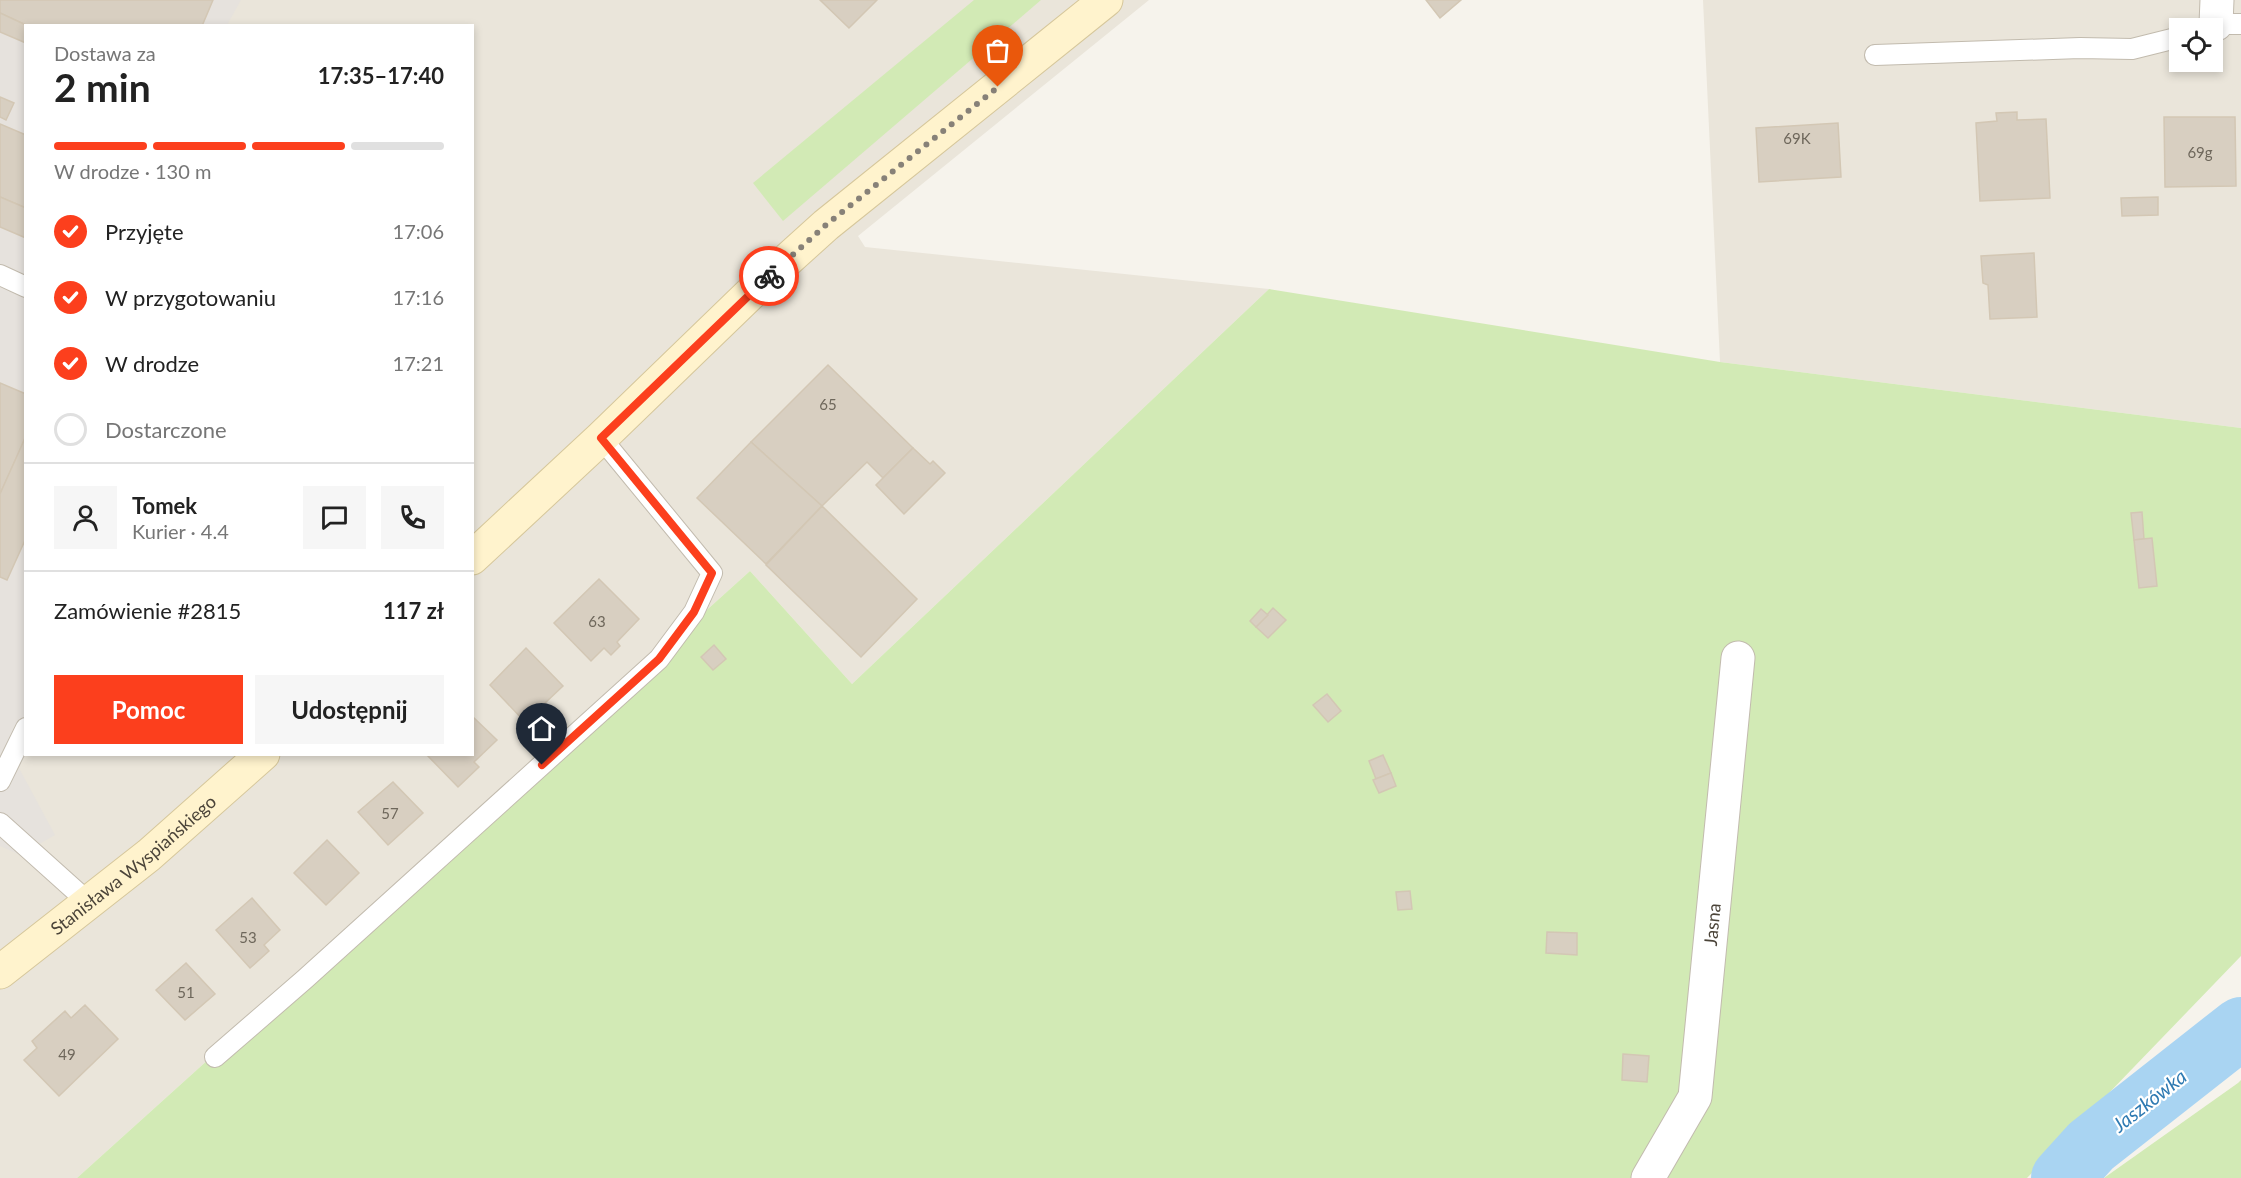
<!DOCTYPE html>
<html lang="pl">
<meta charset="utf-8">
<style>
:root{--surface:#fff;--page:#f6f6f6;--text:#222;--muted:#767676;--line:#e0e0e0;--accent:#fc3f1d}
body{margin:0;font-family:Lato,sans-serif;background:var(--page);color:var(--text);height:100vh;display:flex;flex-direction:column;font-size:22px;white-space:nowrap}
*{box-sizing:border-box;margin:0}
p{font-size:20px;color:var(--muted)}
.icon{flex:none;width:33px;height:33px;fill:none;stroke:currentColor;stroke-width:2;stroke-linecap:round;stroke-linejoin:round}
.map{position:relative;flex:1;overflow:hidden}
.details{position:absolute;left:24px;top:24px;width:450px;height:732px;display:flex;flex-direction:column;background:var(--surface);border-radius:0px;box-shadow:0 3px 9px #0003}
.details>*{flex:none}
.tools{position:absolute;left:2169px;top:18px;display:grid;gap:12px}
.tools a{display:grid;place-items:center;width:54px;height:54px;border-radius:0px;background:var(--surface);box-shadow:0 3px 9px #0003;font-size:30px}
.pin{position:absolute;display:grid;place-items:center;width:51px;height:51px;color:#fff;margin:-62px -26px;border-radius:50% 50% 50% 0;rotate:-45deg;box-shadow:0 0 6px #0007}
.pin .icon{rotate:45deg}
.courier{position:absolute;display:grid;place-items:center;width:60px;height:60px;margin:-30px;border:4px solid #fc3f1d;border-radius:50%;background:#fff;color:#222;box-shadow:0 2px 8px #0007}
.head em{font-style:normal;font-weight:700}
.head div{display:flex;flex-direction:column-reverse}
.head{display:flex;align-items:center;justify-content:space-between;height:102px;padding:0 30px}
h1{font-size:39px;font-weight:700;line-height:45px}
.bar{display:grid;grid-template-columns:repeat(4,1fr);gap:9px 6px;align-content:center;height:72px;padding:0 30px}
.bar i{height:8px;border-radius:4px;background:var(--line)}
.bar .active{background:var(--accent)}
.bar p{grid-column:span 4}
.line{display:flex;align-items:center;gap:15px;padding:0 30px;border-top:2px solid var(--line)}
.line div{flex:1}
.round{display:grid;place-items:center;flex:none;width:63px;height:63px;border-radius:0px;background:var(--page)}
ol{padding:0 30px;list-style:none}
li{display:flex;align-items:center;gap:18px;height:66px}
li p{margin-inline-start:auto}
li .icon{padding:6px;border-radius:50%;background:var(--accent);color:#fff;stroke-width:4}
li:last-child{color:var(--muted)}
li i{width:33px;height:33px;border:3px solid var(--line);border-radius:50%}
.primary-button{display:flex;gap:12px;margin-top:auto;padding:12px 30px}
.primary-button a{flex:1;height:69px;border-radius:0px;background:var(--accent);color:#fff;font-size:24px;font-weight:700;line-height:69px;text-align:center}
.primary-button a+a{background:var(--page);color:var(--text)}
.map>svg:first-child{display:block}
.residential{fill:#eae5da;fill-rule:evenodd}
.industrial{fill:#e6e2dd}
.green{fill:#d2eab5}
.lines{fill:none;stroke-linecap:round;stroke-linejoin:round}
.river{stroke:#a9d4f2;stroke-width:62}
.building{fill:#d8cfc1;stroke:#d3c7b4;stroke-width:1.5}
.lane-casing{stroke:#c2bbae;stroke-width:22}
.street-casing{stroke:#c2bbae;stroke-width:35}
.secondary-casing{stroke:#d6c79b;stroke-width:35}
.lane{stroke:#fff;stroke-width:20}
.street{stroke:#fff;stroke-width:33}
.secondary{stroke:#fff3cd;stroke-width:33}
.done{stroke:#878178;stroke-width:6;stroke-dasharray:0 10.8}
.route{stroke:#fc3f1d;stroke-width:8}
.labels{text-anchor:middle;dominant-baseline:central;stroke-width:4.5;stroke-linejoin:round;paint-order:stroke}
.number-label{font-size:15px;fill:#6e675b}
.street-label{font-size:18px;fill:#4b4439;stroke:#fff}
.water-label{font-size:20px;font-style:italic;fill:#2e7ab2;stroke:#fff}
</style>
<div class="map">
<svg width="2241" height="1178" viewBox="0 0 2241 1178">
<rect width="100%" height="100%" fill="#f6f3ec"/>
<!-- residential -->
<g class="residential">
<path d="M0 0H1149L858 236 865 247 1269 289 852 684 750 571 77 1178H0ZM26 26H472V754H26Z"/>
<path d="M1703 0H2241V428L1720 362ZM2180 28H2212V62H2180Z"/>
</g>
<!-- industrial -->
<polygon class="industrial" points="0,0 241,0 227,25 26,26 26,753 19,768 55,835 20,855 0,846"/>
<!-- green -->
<g class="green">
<polygon points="974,0 1041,0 783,221 753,183"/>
<polygon points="1269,289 1720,362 2241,428 2241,956 2027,1178 77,1178 750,571 852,684"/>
<polygon points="2241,1080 2241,1178 2104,1178 2238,1083"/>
</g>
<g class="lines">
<!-- river -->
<polyline class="river" points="2062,1178 2091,1146 2241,1028"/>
</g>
<!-- building -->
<g class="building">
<polygon points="0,0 213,0 202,26 28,26 0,13"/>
<polygon points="820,0 877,0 849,28"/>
<polygon points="1426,0 1461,0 1440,18"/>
<polygon points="0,13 28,26 26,26 26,43 0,32"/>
<polygon points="0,97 14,103 6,120 0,117"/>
<polygon points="2017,112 2017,120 2046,119 2050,198 1980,201 1976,123 1997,121 1996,113"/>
<polygon points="2164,117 2235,117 2236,186 2165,187"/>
<polygon points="1838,123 1841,177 1759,182 1756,128"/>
<polygon points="0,124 26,135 26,208 0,197"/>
<polygon points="0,197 26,208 26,238 0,227"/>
<polygon points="2158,197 2158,215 2122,216 2121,198"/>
<polygon points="2034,253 2037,317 1990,319 1988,285 1983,283 1981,256"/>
<polygon points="828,365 913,448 883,478 867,462 822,506 751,442"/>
<polygon points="0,383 26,394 26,436 0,494"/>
<polygon points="26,436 26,538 7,580 0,577 0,494"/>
<polygon points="751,442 822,506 766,564 697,498"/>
<polygon points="913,448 930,464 933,461 945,473 904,514 876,485"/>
<polygon points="822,506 917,599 861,657 766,565"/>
<polygon points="2142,512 2144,539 2134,540 2131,513"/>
<polygon points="2152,538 2157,586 2139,588 2134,540"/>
<polygon points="599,579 639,619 617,642 620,646 611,655 604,648 591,661 554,623"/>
<polygon points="1273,608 1286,620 1268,638 1256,627"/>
<polygon points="1261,609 1268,615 1256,627 1250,621"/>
<polygon points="714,645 726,659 713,670 701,657"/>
<polygon points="526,648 563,686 525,722 490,685"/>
<polygon points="1327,694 1341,711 1328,722 1313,705"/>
<polygon points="472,716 497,740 474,762 479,767 458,787 426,754 472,754"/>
<polygon points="1383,755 1391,773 1376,779 1369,761"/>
<polygon points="1391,773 1396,786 1379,793 1373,780"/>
<polygon points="393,782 423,813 388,845 358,812"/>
<polygon points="327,840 359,873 326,905 294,873"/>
<polygon points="1410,891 1412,909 1398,910 1396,892"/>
<polygon points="252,898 280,930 264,945 269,951 250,968 216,930"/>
<polygon points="1547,932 1577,933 1577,955 1546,953"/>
<polygon points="186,963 215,994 185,1020 156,990"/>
<polygon points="85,1005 118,1039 59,1096 24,1060 37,1048 32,1041 65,1011 71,1018"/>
<polygon points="1623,1054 1649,1056 1647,1082 1622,1080"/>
</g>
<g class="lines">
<defs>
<g id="lane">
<polyline points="2206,28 2216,24 2241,24"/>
<polyline points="1875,55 2080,48 2132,49 2180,37"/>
<polyline points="0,275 26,287"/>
<polyline points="0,781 26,728"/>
<polyline points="0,823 88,902"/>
<polyline points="215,1057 305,979 659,659 694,612 712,573 601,438"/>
</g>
<g id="street">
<polyline points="2216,24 2217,0"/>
<path id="s1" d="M1648 1178 1695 1097 1738 658"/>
</g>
<g id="secondary">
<polyline points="472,558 601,438 754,290 826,225 1106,0"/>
<path id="s2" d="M0 972 149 855 263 754"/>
</g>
</defs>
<!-- lane casing -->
<use href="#lane" class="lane-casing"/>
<!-- street casing -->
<use href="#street" class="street-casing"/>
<!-- secondary casing -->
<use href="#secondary" class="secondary-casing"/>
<!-- lane -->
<use href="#lane" class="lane"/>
<!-- street -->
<use href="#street" class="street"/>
<!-- secondary -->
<use href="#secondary" class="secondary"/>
</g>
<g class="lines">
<!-- done -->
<polyline class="done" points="769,276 826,225 998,87"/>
<!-- route -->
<polyline class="route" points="542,765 659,659 694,612 712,573 601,438 769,276"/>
</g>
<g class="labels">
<!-- number labels -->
<g class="number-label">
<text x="1797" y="138">69K</text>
<text x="2200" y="152">69g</text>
<text x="828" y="404">65</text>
<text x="597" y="621">63</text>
<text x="390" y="813">57</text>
<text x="248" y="937">53</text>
<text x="186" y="992">51</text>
<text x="67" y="1054">49</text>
</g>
<!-- street labels -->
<g class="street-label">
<text stroke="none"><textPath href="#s2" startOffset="171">Stanisława Wyspiańskiego</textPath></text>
<text stroke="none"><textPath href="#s1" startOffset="267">Jasna</textPath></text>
</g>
<!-- water labels -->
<g class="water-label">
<text transform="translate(2149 1100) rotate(-38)">Jaszkówka</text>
</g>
</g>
</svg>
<div class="tools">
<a><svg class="icon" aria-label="locate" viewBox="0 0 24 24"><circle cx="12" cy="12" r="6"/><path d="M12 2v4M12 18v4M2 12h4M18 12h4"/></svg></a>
</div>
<div class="pin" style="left:998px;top:87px;background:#ea580c"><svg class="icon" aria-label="bag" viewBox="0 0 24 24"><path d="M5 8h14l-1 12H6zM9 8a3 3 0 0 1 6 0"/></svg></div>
<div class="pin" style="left:542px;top:765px;background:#1f2937"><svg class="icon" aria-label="home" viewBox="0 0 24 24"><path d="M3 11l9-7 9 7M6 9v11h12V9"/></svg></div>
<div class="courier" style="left:769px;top:276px"><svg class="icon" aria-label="bike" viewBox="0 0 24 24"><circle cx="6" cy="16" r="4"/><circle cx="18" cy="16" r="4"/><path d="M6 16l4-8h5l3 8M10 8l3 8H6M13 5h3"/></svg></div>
<section class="details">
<div class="head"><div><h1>2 min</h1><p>Dostawa za</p></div><em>17:35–17:40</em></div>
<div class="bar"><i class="active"></i><i class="active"></i><i class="active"></i><i></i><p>W drodze · 130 m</p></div>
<ol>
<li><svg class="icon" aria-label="check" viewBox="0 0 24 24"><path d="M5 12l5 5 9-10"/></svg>Przyjęte<p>17:06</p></li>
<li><svg class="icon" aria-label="check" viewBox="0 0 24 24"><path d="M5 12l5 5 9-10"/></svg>W przygotowaniu<p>17:16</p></li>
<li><svg class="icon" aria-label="check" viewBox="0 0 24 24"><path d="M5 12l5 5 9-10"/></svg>W drodze<p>17:21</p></li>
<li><i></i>Dostarczone</li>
</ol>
<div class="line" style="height:108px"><a class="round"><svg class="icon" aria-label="person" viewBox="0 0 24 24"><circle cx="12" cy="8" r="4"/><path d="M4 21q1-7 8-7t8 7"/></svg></a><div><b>Tomek</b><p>Kurier · 4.4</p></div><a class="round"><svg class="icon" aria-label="chat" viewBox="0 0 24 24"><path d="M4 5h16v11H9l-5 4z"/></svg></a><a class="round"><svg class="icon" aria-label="phone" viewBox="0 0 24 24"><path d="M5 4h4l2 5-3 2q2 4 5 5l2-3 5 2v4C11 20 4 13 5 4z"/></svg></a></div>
<div class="line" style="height:78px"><div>Zamówienie #2815</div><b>117 zł</b></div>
<div class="primary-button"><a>Pomoc</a><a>Udostępnij</a></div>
</section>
</div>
